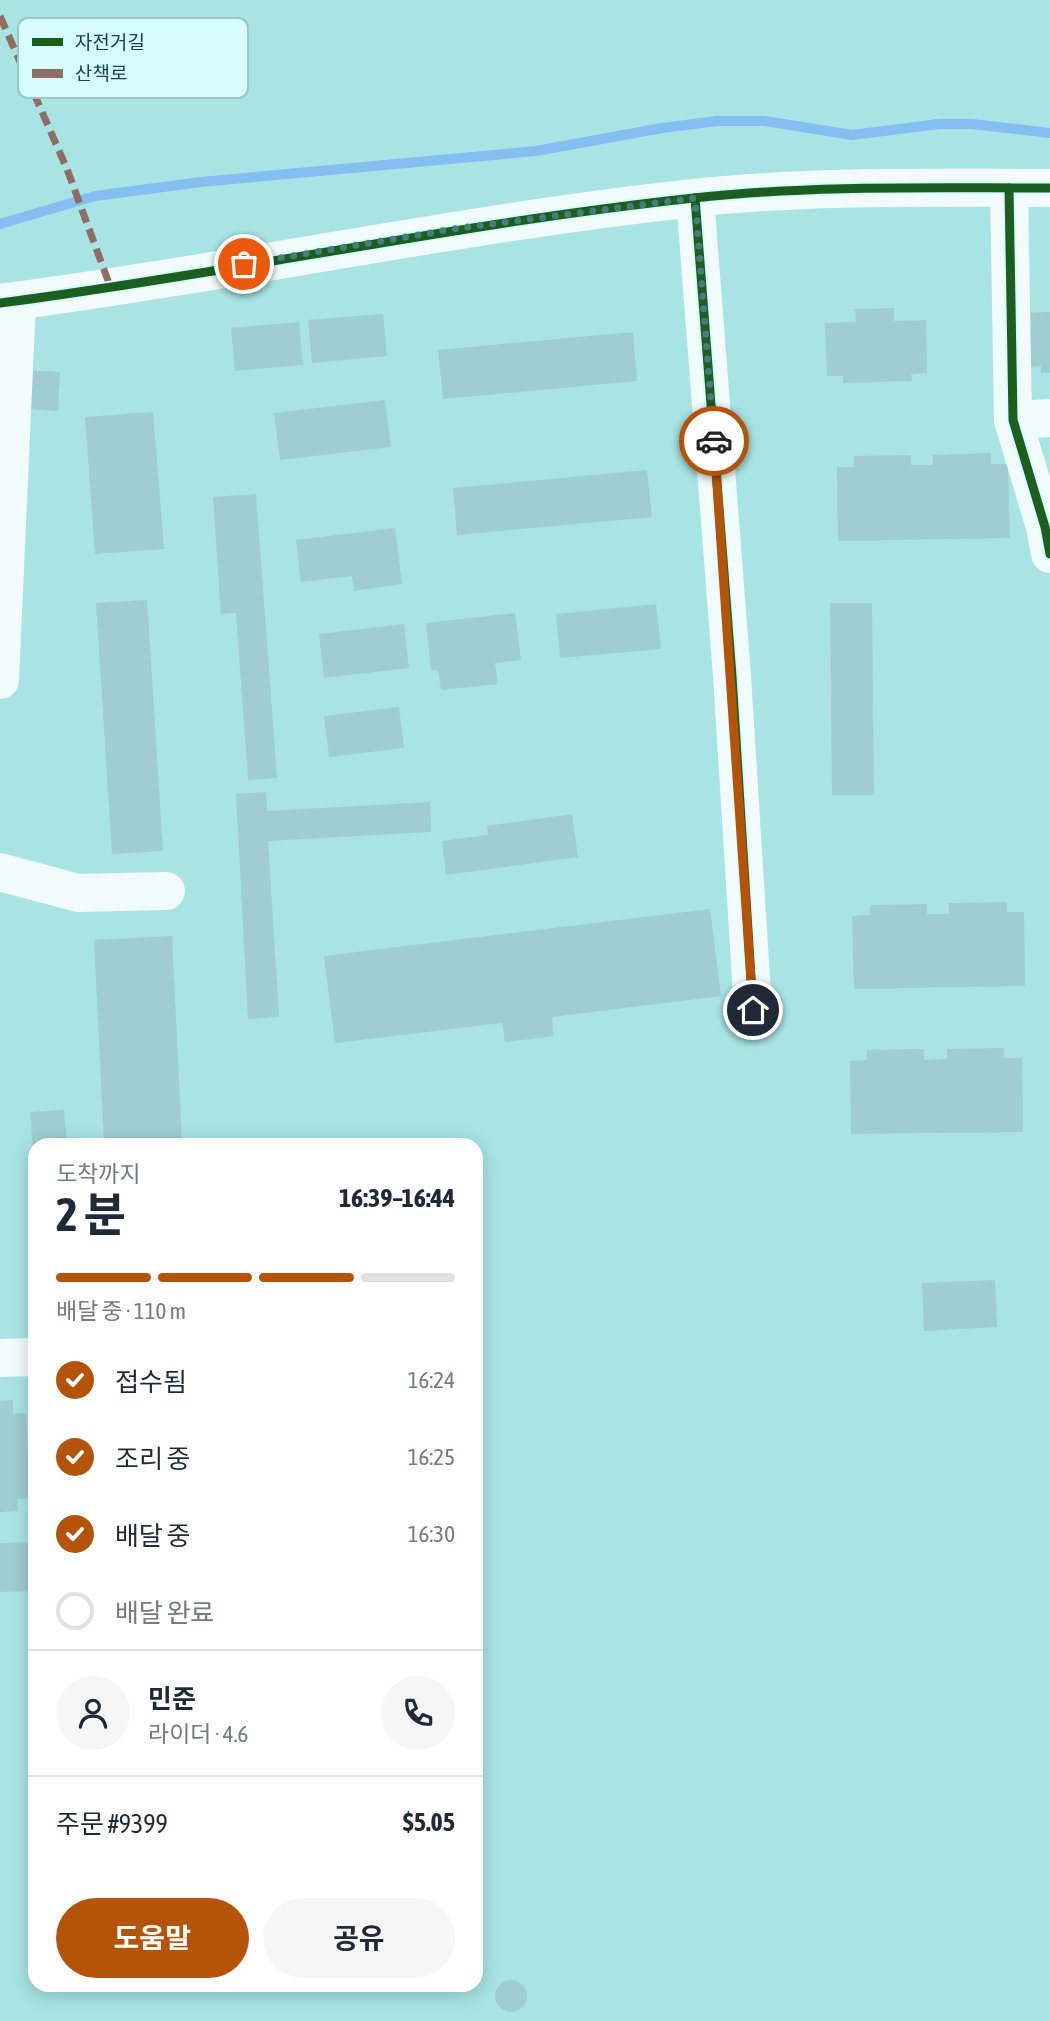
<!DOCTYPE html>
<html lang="ko">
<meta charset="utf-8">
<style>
:root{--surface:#fff;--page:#f6f6f7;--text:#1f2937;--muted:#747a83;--line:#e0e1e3;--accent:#b45309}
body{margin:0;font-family:"Asap Condensed","Noto Sans KR",sans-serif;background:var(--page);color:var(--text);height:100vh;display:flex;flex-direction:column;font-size:26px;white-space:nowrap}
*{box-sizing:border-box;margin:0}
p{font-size:23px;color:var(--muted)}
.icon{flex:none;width:38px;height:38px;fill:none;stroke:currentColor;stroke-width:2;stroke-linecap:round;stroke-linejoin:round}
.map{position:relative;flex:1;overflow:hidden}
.sheet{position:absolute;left:28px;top:1138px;width:455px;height:854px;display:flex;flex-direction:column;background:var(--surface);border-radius:21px;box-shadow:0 4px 18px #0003}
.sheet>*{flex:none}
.pin{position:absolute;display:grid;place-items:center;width:60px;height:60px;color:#fff;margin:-30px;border:4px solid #fff;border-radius:50%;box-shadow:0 2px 7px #0007}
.courier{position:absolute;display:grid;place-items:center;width:70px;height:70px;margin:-35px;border:5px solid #b45309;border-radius:50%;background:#fff;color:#222;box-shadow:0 2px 9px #0007}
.summary em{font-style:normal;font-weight:700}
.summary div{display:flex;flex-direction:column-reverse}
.summary{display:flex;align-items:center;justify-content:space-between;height:119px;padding:0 28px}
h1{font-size:46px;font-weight:700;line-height:52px}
.bar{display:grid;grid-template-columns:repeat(4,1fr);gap:10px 7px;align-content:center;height:84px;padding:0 28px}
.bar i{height:9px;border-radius:5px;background:var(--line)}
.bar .current{background:var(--accent)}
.bar p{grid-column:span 4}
.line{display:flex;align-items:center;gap:18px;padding:0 28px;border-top:2px solid var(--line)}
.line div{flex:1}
.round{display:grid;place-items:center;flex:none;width:74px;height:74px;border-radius:37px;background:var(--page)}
ol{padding:0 28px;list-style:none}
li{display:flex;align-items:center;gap:21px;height:77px}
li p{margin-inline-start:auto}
li .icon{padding:7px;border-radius:50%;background:var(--accent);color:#fff;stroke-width:4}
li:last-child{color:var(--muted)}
li i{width:38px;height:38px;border:4px solid var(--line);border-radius:50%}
.action{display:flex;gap:14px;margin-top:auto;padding:14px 28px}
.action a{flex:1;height:80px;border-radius:42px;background:var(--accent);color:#fff;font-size:28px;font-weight:700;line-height:80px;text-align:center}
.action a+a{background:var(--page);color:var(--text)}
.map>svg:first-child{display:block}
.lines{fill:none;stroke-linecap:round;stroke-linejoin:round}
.stream{stroke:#85bef1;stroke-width:10}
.building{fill:#9fcdd2}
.minor{stroke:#f2fbfb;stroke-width:38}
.quiet{stroke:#8d6e63;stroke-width:7;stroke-dasharray:14 7;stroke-linecap:butt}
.cycleway-casing{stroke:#d6fdfc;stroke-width:13}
.cycleway{stroke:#1b5e20;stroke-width:9}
.done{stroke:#487c7c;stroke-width:7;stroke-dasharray:0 12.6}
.route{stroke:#b45309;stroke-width:9}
.key{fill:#d6fdfc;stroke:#9cc6c5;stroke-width:2}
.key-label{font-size:19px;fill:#144444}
</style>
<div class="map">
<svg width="1050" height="2021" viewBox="0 0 1050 2021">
<rect width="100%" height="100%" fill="#a8e4e4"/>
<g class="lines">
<!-- stream -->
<polyline class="stream" points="0,224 95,196 201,182 536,151 662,128 717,121 765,121 852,135 939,124 972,124 1050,133"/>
</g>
<!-- building -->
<g class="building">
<polygon points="894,308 894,321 926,320 927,373 911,374 912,381 843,383 843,376 827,376 825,323 856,322 855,309"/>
<polygon points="1050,312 1050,373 1041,373 1041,366 1025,367 1023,313"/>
<polygon points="383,314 387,356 312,363 308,320"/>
<polygon points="299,322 303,365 235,371 231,328"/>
<polygon points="633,332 637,381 443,399 438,350"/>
<polygon points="27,370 60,372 58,411 24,409"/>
<polygon points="385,400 391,447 280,460 274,413"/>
<polygon points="153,412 164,549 95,554 85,417"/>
<polygon points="991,453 991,464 1008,464 1010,538 838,541 837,467 854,467 854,456 911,455 911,465 933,465 933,455"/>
<polygon points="647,470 652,517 457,535 453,488"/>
<polygon points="256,494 277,778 248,780 236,613 221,614 213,497"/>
<polygon points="395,528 402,584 354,591 352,576 301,582 296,540"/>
<polygon points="147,600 163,851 112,854 96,603"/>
<polygon points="830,603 872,603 874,795 832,795"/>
<polygon points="656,604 661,649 560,658 556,614"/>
<polygon points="515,613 521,660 495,663 498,684 441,690 438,670 431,670 426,623"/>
<polygon points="404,624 409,668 324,678 319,634"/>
<polygon points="399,707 404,748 329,757 324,716"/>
<polygon points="266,792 267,811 430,802 431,832 268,841 279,1017 248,1019 236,794"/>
<polygon points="572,814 578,857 446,875 442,841 488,835 487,826"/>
<polygon points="1007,902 1007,912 1024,912 1025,986 854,989 852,916 870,915 870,905 927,904 927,914 949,914 949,903"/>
<polygon points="710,909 721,996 552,1017 554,1036 505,1042 502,1023 335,1043 324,956"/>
<polygon points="172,936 182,1144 104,1144 94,940"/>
<polygon points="1004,1048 1004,1058 1022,1058 1023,1132 851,1134 850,1061 867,1060 867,1050 924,1049 924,1060 947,1059 947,1049"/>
<polygon points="64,1110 67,1144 35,1144 33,1151 30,1112"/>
<polygon points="995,1280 997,1327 924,1331 922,1283"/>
<polygon points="13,1400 13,1414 26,1413 30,1498 17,1499 18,1511 0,1512 0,1401"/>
<polygon points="34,1542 35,1591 0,1592 0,1543"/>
<circle cx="511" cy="1996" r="16"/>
</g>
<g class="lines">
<!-- minor -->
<g class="minor">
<polyline points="1009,188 1013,420 1045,527 1050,554"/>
<polyline points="695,198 732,676 753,1010"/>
<path d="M0 303C232 273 461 223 694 198 812 185 931 188 1050 188"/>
<polyline points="1013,420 1050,418"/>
<polyline points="0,680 17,301"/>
<polyline points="0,872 78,893 166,891"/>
<polyline points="0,1358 35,1357"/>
</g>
<!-- quiet -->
<polyline class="quiet" points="0,16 67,169 110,286"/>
<defs>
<g id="cycleway">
<polyline points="1009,188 1013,420 1045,527 1050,554"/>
<polyline points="695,198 732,676 753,1010"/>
<path d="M0 303C232 273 461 223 694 198 812 185 931 188 1050 188"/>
</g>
</defs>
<!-- cycleway casing -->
<use href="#cycleway" class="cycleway-casing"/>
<!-- cycleway -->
<use href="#cycleway" class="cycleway"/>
</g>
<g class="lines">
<!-- done -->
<polyline class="done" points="244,264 460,228 695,198 714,441"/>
<!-- route -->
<polyline class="route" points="714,441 753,1010"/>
</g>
<!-- legend -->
<rect x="18" y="18" width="230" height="80" rx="10" class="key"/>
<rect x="32" y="38" width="31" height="8" fill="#1b5e20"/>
<rect x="32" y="69" width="31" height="9" fill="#8d6e63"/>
<g class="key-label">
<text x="75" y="49">자전거길</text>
<text x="75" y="80">산책로</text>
</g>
</svg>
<div class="pin" style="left:244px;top:264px;background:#ea580c"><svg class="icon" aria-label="bag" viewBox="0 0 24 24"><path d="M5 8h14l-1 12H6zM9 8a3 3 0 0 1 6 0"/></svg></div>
<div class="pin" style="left:753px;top:1010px;background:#1f2937"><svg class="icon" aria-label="home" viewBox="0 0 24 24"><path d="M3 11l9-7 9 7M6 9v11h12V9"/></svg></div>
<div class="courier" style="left:714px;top:441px"><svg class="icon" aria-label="car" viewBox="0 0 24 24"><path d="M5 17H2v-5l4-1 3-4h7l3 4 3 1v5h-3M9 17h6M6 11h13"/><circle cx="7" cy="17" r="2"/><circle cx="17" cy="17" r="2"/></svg></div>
<section class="sheet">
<div class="summary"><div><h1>2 분</h1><p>도착까지</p></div><em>16:39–16:44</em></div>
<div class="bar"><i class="current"></i><i class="current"></i><i class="current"></i><i></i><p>배달 중 · 110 m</p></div>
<ol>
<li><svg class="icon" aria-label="check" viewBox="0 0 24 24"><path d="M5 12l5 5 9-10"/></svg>접수됨<p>16:24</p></li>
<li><svg class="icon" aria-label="check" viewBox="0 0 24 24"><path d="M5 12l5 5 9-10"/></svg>조리 중<p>16:25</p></li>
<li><svg class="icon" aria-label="check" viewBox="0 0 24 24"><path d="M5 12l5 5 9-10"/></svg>배달 중<p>16:30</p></li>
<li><i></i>배달 완료</li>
</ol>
<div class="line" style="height:126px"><a class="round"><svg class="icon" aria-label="person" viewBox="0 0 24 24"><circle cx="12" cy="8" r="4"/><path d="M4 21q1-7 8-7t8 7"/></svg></a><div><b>민준</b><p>라이더 · 4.6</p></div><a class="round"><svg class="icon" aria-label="phone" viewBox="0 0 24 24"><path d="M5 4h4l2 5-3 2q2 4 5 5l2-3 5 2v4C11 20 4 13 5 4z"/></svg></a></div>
<div class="line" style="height:91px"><div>주문 #9399</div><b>$5.05</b></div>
<div class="action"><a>도움말</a><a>공유</a></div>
</section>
</div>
